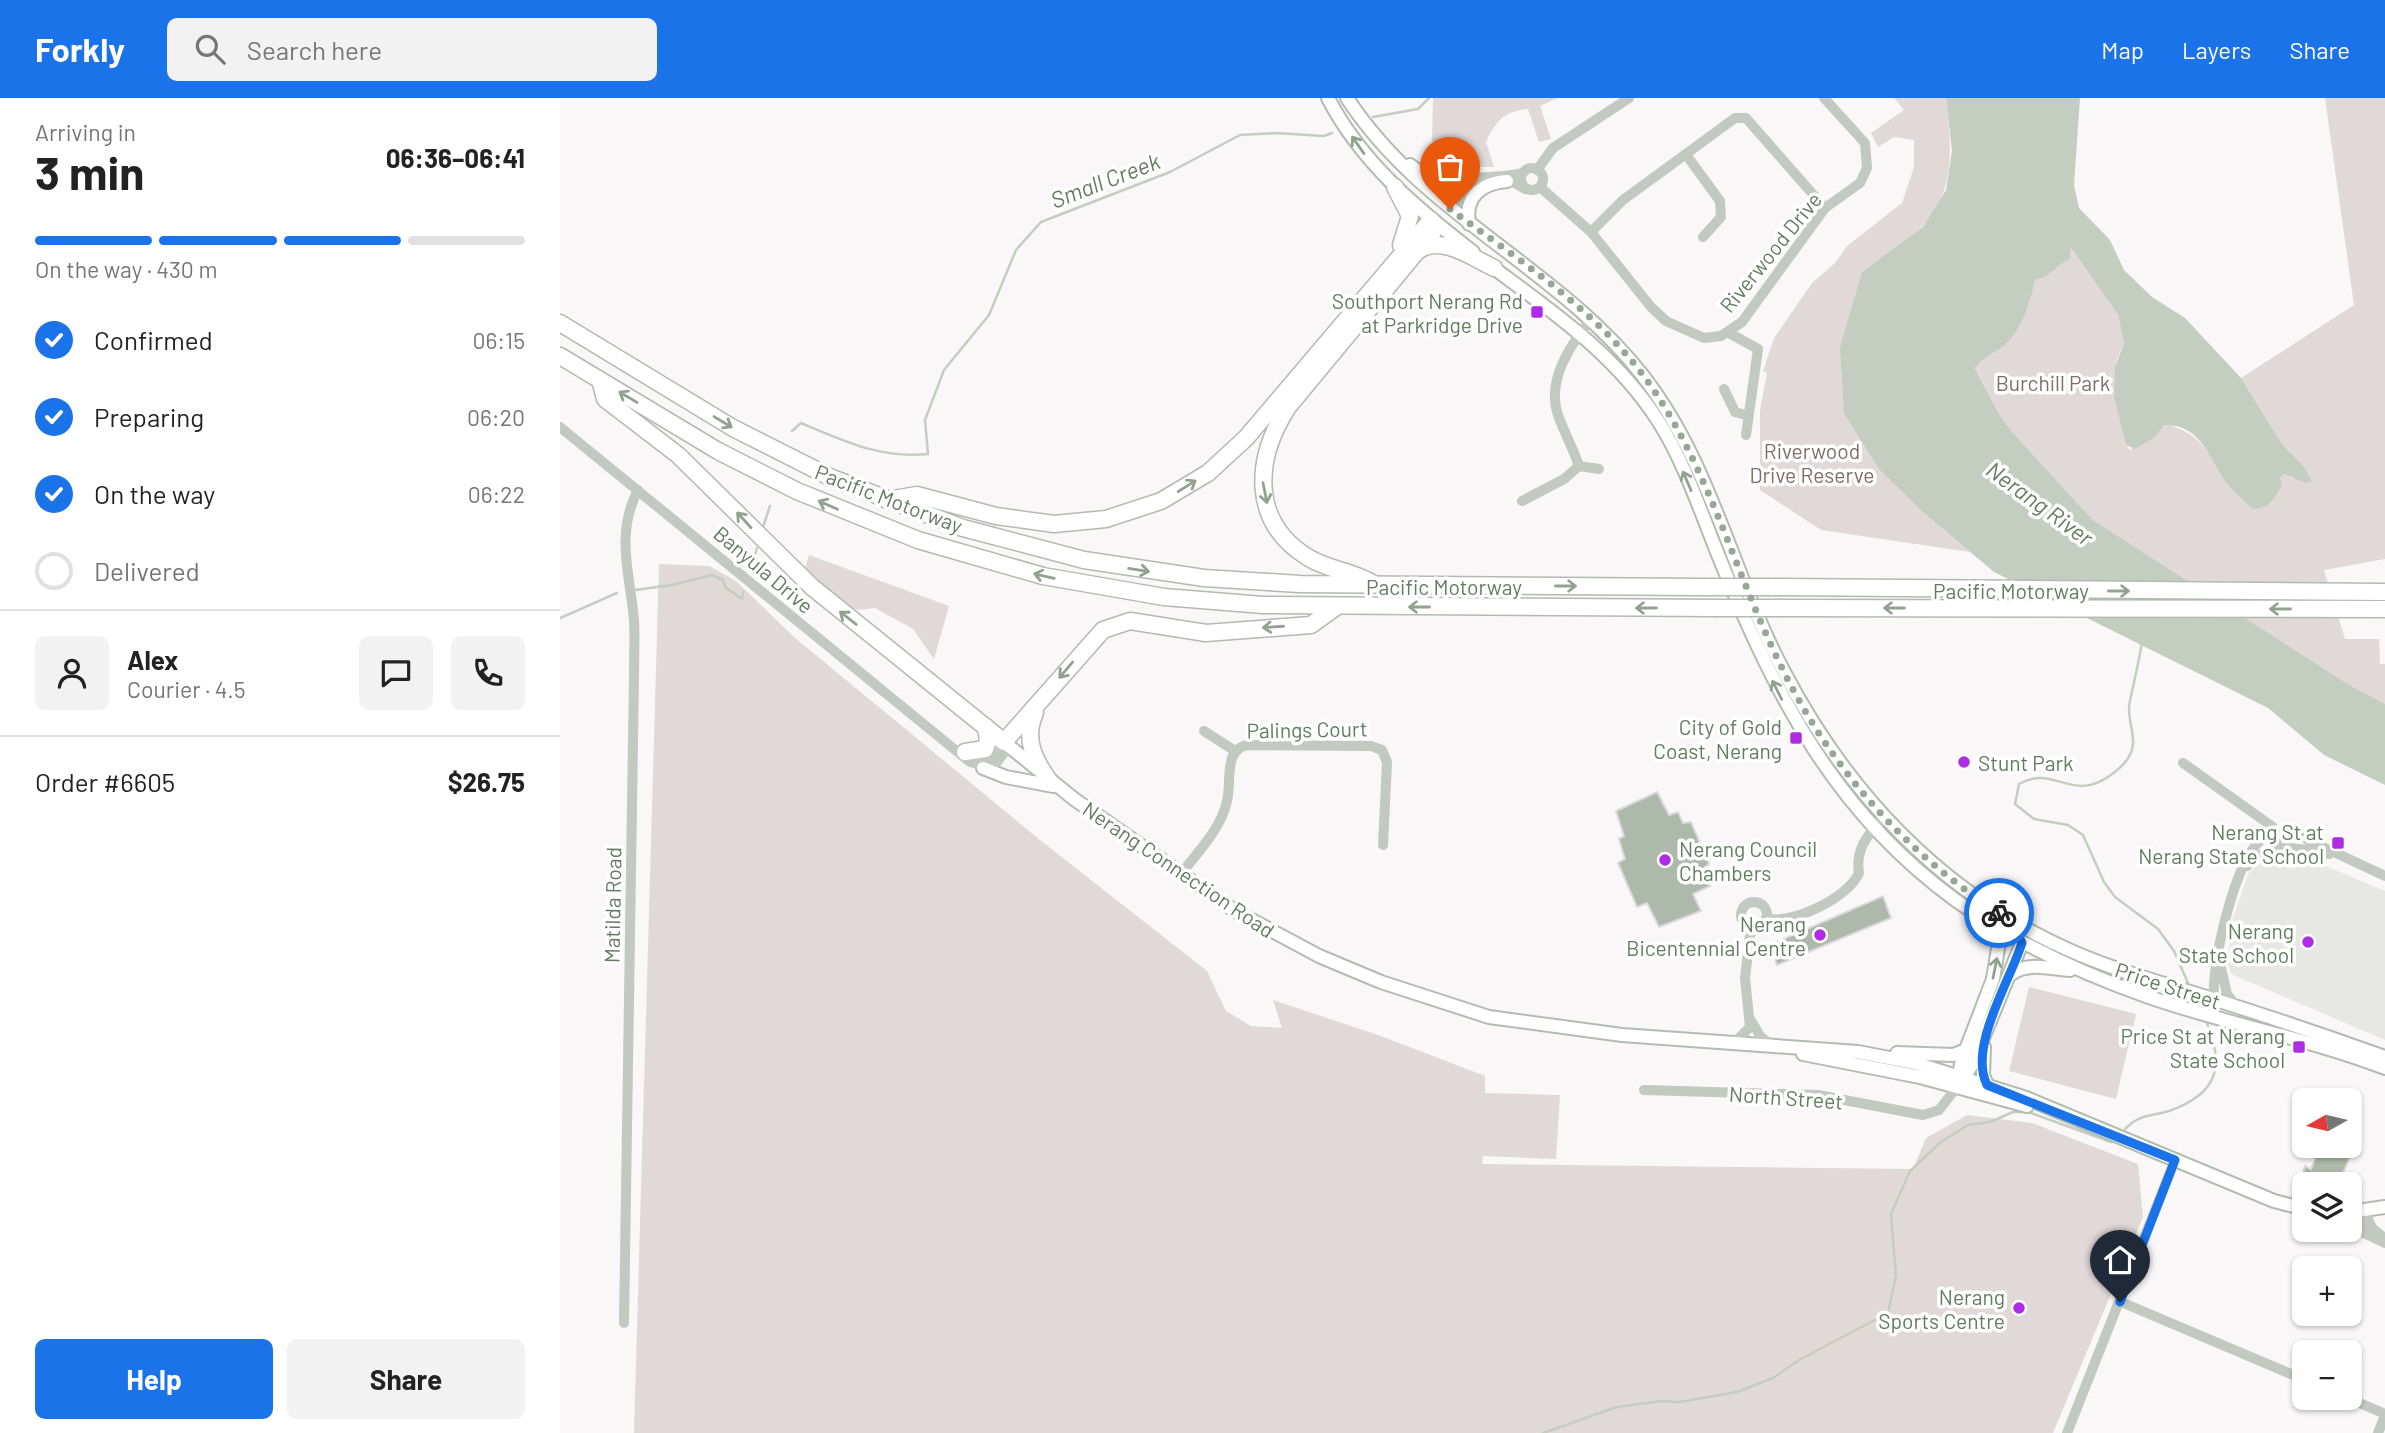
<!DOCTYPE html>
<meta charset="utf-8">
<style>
:root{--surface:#fff;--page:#f2f2f2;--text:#222;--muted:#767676;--line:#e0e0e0;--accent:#1a73e8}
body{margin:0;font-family:Barlow,sans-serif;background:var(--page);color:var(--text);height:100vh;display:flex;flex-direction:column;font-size:26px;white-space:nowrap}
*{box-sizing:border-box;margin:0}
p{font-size:23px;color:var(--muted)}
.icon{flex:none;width:38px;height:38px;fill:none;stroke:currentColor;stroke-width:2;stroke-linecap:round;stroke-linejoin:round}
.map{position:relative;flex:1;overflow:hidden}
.sheet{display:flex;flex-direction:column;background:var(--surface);width:560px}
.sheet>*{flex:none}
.needle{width:46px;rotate:262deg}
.buttons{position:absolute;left:1732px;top:990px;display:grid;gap:14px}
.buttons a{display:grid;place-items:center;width:70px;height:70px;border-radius:10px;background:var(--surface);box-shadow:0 2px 5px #0004;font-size:35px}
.pin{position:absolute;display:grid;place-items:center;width:60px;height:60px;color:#fff;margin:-72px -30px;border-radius:50% 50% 50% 0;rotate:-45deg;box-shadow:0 0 7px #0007}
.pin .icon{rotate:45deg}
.courier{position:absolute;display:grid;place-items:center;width:70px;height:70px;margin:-35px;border:5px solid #1a73e8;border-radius:50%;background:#fff;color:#222;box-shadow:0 2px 9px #0007}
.overview em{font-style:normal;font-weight:700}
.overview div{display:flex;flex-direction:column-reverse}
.overview{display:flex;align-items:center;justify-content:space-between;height:119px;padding:0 35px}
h1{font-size:46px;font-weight:700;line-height:52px}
.bar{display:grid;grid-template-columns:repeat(4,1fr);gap:10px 7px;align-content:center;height:84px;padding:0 35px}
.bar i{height:9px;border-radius:5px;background:var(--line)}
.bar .current{background:var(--accent)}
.bar p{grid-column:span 4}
.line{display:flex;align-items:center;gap:18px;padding:0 35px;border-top:2px solid var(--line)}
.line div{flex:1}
.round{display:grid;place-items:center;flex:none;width:74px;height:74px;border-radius:10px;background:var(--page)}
ol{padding:0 35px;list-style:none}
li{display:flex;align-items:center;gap:21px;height:77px}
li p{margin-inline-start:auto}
li .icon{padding:7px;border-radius:50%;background:var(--accent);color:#fff;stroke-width:4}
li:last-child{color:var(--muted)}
li i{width:38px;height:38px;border:4px solid var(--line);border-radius:50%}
.cta{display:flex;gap:14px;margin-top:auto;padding:14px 35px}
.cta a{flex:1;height:80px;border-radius:10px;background:var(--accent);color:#fff;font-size:28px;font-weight:700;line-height:80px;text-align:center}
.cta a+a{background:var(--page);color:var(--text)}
header{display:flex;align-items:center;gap:42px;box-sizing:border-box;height:98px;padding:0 35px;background:var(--accent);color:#fff}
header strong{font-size:33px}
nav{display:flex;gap:38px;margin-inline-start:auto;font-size:24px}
.search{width:490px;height:63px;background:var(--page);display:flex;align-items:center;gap:18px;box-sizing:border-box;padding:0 24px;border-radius:10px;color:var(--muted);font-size:26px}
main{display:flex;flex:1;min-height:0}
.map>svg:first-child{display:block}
.built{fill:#e7e8e6}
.green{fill:#e1d9d8}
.water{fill:#c4cec0}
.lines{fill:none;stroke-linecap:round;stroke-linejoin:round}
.stream{stroke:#c4cec0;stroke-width:2.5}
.building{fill:#adbaab;stroke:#dbd9da;stroke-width:2}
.major-casing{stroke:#b2bcb1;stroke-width:16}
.highway-casing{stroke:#b2bab1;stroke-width:19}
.minor{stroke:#c1c9c0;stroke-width:10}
.major{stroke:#fff;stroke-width:12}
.highway{stroke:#fff;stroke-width:16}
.highway-bridge-casing{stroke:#b2bab1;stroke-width:19;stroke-linecap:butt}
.highway-bridge{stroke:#fff;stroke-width:16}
.oneway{stroke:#91a38f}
.done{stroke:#97a795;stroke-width:7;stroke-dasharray:0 12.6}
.route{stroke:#1a73e8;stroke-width:9}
.poi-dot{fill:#af2be5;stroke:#fff;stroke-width:2.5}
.labels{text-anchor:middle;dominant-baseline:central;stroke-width:7;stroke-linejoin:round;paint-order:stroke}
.street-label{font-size:21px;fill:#627c5f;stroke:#fff}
.poi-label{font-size:21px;fill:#627c5f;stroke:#fff;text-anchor:end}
.park-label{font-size:21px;fill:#7f6e67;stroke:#fff}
.water-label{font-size:23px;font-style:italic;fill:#667c5f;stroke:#fff}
</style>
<header>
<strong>Forkly</strong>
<div class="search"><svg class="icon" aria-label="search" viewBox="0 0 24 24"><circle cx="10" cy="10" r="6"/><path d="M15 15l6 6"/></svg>Search here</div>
<nav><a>Map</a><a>Layers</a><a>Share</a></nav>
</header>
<main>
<section class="sheet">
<div class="overview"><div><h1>3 min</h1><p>Arriving in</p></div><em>06:36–06:41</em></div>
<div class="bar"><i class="current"></i><i class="current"></i><i class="current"></i><i></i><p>On the way · 430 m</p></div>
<ol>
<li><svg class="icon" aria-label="check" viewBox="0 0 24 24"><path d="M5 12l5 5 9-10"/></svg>Confirmed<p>06:15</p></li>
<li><svg class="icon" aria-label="check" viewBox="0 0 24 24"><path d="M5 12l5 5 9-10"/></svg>Preparing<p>06:20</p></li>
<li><svg class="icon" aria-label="check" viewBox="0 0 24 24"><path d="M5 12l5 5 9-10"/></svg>On the way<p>06:22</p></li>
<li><i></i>Delivered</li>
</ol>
<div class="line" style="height:126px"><a class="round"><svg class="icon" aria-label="person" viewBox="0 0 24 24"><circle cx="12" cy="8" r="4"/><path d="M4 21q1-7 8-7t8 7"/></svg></a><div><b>Alex</b><p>Courier · 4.5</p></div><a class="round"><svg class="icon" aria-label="chat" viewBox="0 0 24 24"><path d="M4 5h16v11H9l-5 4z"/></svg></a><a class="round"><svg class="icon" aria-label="phone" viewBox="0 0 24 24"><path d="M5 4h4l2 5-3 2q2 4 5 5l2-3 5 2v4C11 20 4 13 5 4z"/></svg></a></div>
<div class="line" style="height:91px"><div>Order #6605</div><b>$26.75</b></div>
<div class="cta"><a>Help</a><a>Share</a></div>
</section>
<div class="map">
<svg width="1825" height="1335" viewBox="0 0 1825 1335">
<rect width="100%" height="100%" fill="#f9f7f8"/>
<!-- built -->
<polygon class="built" points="1720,757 1742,758 1825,793 1825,942 1671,876 1668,865 1672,823 1688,776 1701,764"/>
<!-- green -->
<g class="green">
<path d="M873 0H998L980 8 991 41 979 44 968 11C944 13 936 23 926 44L934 69C895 69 902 67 872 43Z"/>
<path d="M1334 0H1386C1391 46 1397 91 1363 128 1347 146 1321 160 1302 174L1365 416 1410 454 1261 432 1200 392V312L1207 275 1203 273 1214 240 1252 185 1275 165 1287 148 1342 105 1354 69V42L1334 39 1318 49 1311 35 1344 12Z"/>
<path d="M1765 0H1825V461L1764 472 1785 541H1819L1820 566H1825V606L1789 588 1533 422 1453 335 1439 316 1415 269C1423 258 1430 257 1441 250 1460 236 1471 204 1475 182 1490 180 1496 167 1509 161L1510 149 1513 150 1558 217 1564 245 1557 261 1554 300 1566 347 1570 352C1580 344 1591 334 1602 328 1607 326 1612 327 1617 330 1654 344 1651 372 1676 393L1722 388 1720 378 1725 376 1734 381 1730 354 1722 346 1681 280 1794 207Z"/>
<polygon points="249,457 389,508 374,561 353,531 315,510 298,512 278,505 244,474"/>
<polygon points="99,466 149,468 176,483 234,539 480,742 647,873 666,913 691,928 722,930 713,902 821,938 925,978 925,995 1000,997 996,1061 923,1058 922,1066 1353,1071 1366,1040 1407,1017 1472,1025 1578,1066 1583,1119 1493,1335 74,1335"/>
<polygon points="1469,889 1576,916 1556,1001 1449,973"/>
</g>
<!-- water -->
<path class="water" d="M1386 0H1520L1514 87 1519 110 1550 142 1564 172 1592 199 1625 220 1681 280 1722 346 1743 368 1752 383 1746 385 1724 376 1720 379 1722 387C1714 401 1710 410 1693 411 1685 403 1676 396 1669 388 1650 365 1643 325 1604 327L1595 339 1575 351 1566 347 1554 300 1555 269 1564 245 1558 217 1511 149 1510 161C1496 167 1490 180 1475 182 1471 204 1460 237 1441 250 1430 257 1424 258 1415 270L1439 316 1453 335 1533 422 1789 587 1825 606V687L1764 657 1708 610 1434 474 1365 416 1319 371 1284 315 1280 249 1302 174 1363 129 1386 92 1392 53Z"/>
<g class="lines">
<!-- stream -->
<g class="stream">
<polyline points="813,19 858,11 869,0"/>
<path d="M232 333 241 325C284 343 321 361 368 356L365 322 384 272 429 217 456 152 481 124 610 74 680 37 715 35 764 38 772 35"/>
<polyline points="203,429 210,408"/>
<polyline points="191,471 197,450"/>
<polyline points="75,492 112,487 152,477 163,482 165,489 182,501 183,494"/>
<polyline points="0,520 57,495"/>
<path d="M1582 544C1579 564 1574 583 1570 603 1566 616 1574 632 1573 646 1572 666 1541 688 1522 688 1499 687 1483 672 1459 686L1455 706 1474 721 1508 727 1523 737 1544 784 1555 799 1598 831 1614 853 1628 885"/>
<path d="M1565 1031C1581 1015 1590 1019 1609 1013 1657 996 1665 970 1647 925"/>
<polyline points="983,1335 1057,1309 1101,1303 1119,1304 1177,1294 1213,1280 1239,1262 1328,1215 1336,1178 1331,1116 1350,1073 1381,1044 1408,1027 1430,1024 1453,1014 1468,1014 1551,1044"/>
</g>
</g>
<!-- building -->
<g class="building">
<polygon points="1097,694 1109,717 1118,714 1123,725 1131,724 1149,766 1144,770 1150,788 1133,796 1141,813 1099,829 1087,805 1077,809 1058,765 1065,761 1059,741 1064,738 1056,713"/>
<polygon points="1323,798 1331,820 1217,867 1210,847"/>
<polygon points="1760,1048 1790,1059 1780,1082 1791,1087 1766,1087 1742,1077 1745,1068 1751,1071"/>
</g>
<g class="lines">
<defs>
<g id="major">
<path d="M768 0C801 64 856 110 913 154"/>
<path d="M787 0C863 117 998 169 1083 278 1151 365 1172 476 1223 572 1287 695 1381 795 1509 852 1556 873 1606 886 1656 902 1713 920 1769 939 1825 959"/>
<path d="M850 67C864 78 883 94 902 84"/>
<path d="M909 126C904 99 921 85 947 83"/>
<path d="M927 165C991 213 1055 255 1099 324 1126 367 1142 418 1161 464 1216 598 1274 713 1394 801 1453 844 1518 874 1586 898 1665 926 1747 940 1825 970"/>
<polyline points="444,644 514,701 675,813 759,858 821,884 929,919 1062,937 1298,954 1355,965 1466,1000 1714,1103 1745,1111"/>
<polyline points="423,670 446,679 493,688"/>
<path d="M1450 877C1466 863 1491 871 1510 872"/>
<polyline points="1424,949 1423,977 1427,987"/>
<polyline points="1337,955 1393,957 1406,952"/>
<polyline points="1243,956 1360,979 1467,1008"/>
<polyline points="1400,985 1412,967 1462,845"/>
<polyline points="1397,986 1402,962 1433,881 1441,832"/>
<polyline points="1790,1114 1825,1109"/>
</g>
<g id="highway">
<polyline points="835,89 850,118 841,147"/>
<path d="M859 152C882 137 913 160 934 170"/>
<polyline points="0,225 173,330 272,380 403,430 524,462 644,480 740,486 1144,489"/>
<polyline points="0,258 158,353 237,393 358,442 483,478 604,499 703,507 1154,510"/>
<polyline points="40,282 45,301 118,357 252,489 444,644 543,532 570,523 646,535 751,527 776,509"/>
<polyline points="327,402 357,397 436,418 494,426 546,421 601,403 648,375 686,340 871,122"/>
<path d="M814 486C791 472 771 473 749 460 689 424 695 360 728 309L873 134"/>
<polyline points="1216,489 1825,494"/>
<polyline points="1222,510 1825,511"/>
<path d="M475 615C464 639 473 660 488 681"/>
<polyline points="405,654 425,651 428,643 426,629"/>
</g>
</defs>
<!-- major casing -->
<use href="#major" class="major-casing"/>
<!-- highway casing -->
<use href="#highway" class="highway-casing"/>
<!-- minor -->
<g class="minor">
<polyline points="1127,58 1160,103 1161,119 1143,139"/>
<circle cx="972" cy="81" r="11"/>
<polyline points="977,72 993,50 1069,0"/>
<polyline points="942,83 951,83 965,91"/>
<polyline points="980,89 1031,134 1091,209 1106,223 1144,240 1161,238 1182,224 1265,110 1300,85 1307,70 1305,45 1264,0"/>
<path d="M882 105C908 69 926 84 962 75"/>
<polyline points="890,111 909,90 926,84"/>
<polyline points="1031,134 1063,102 1175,20 1186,20 1265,110"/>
<polyline points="1169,235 1198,251 1186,337"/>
<polyline points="1164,291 1175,314 1186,317"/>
<polyline points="0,329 410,664 428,669 437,664 449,648"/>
<polyline points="1019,368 1039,371"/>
<path d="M962 403 1004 381 1019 368C1013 350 1004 334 998 317 986 282 1011 246 1031 221"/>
<polyline points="644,633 675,653"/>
<polyline points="407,655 428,660 444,644"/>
<polyline points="1623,665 1713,729 1718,749"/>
<path d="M1687 768C1711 742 1738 750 1769 756"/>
<path d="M620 777C638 754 661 731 667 703 672 684 663 652 687 647L811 648 822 652 827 664 823 747"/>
<circle cx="1194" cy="817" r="13"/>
<path d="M1206 820C1231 828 1289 799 1299 775 1295 750 1308 737 1324 719"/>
<polyline points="1661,870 1667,896 1677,909"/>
<path d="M1654 901C1651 868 1674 765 1700 743 1708 736 1718 734 1729 733L1825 778"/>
<polyline points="1190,921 1201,939 1215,949"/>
<polyline points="1174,945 1190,929 1185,880 1191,829"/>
<polyline points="1084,992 1258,997 1363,1017 1379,1012 1397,989"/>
<polyline points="1804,1113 1812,1130 1824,1140"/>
<polyline points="1793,1114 1804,1135 1825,1145"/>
<polyline points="1561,1204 1745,1282"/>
<path d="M64 1225 74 578C74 559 75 541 74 522 70 476 55 436 78 392"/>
<polyline points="1788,1300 1825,1316"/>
<polyline points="1507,1335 1615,1062"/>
<polyline points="1818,1335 1825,1318"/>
</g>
<!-- major -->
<use href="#major" class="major"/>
<!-- highway -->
<use href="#highway" class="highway"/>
<defs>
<g id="highway-bridge">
<polyline points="1144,489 1216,489"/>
<polyline points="1154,510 1222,510"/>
</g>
</defs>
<!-- highway-bridge casing -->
<use href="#highway-bridge" class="highway-bridge-casing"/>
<!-- highway-bridge -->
<use href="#highway-bridge" class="highway-bridge"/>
</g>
<!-- one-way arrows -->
<defs><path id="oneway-shaft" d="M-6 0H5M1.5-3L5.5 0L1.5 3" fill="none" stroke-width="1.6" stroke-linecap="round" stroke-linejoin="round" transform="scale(1.75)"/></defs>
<g class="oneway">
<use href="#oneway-shaft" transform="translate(798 47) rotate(-125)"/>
<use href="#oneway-shaft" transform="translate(68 299) rotate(-149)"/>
<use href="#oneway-shaft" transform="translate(163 324) rotate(31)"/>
<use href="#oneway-shaft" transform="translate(1127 383) rotate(-113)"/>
<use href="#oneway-shaft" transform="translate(627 388) rotate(-32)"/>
<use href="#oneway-shaft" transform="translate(705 395) rotate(79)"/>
<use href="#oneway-shaft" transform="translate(268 407) rotate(-156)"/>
<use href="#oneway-shaft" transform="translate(184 422) rotate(-132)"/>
<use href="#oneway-shaft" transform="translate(579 472) rotate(9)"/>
<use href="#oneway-shaft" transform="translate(484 478) rotate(-167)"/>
<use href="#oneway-shaft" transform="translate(1006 488)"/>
<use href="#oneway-shaft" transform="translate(1559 493)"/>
<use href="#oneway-shaft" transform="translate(859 509) rotate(-180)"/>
<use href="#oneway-shaft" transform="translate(1086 510) rotate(-180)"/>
<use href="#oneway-shaft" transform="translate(1334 510) rotate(-180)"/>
<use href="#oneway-shaft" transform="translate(1720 511) rotate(-180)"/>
<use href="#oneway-shaft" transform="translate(288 520) rotate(-142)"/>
<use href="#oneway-shaft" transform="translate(713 529) rotate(176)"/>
<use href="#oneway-shaft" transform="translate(506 572) rotate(130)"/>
<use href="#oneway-shaft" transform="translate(1217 592) rotate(-117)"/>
<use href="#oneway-shaft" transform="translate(1435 870) rotate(-79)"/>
</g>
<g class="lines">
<!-- done -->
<path class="done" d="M890 111C963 165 1044 217 1095 294 1151 378 1176 477 1221 568 1270 669 1344 754 1439 815"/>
<!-- route -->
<path class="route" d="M1439 815 1451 824 1462 845C1450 883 1408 949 1427 987L1615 1062 1560 1204"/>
</g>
<!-- markers -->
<g class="poi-dot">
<rect x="970" y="207" width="14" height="14" rx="3.5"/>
<rect x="1229" y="633" width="14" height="14" rx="3.5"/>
<circle cx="1404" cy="664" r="7"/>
<rect x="1771" y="738" width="14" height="14" rx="3.5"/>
<circle cx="1105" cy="762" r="7"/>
<circle cx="1260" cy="837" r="7"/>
<circle cx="1748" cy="844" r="7"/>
<rect x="1732" y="942" width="14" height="14" rx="3.5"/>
<circle cx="1459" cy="1210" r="7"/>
</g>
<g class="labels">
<!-- street labels -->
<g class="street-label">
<text transform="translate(1210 154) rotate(-51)">Riverwood Drive</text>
<text transform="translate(329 400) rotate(21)">Pacific Motorway</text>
<text transform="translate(204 471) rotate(40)">Banyula Drive</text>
<text x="884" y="488">Pacific Motorway</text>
<text x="1451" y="492">Pacific Motorway</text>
<text transform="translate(747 631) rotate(-1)">Palings Court</text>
<text transform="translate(619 771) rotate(34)">Nerang Connection Road</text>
<text transform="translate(52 807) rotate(-89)">Matilda Road</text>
<text transform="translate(1608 887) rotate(18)">Price Street</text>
<text transform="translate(1226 999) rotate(4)">North Street</text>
</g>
<!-- poi labels -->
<g class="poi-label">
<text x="963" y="202">Southport Nerang Rd<tspan x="963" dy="24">at Parkridge Drive</tspan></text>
<text x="1222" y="628">City of Gold<tspan x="1222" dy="24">Coast, Nerang</tspan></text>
<text x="1418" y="664" text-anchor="start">Stunt Park</text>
<text x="1764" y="733">Nerang St at<tspan x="1764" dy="24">Nerang State School</tspan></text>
<text x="1119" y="750" text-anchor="start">Nerang Council<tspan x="1119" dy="24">Chambers</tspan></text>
<text x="1246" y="825">Nerang<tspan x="1246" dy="24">Bicentennial Centre</tspan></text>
<text x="1734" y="832">Nerang<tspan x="1734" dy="24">State School</tspan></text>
<text x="1725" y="937">Price St at Nerang<tspan x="1725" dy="24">State School</tspan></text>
<text x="1445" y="1198">Nerang<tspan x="1445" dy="24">Sports Centre</tspan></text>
</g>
<!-- park labels -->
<g class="park-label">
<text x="1493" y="284">Burchill Park</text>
<text x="1252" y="352">Riverwood<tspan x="1252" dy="24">Drive Reserve</tspan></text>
</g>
<!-- water labels -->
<g class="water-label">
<text transform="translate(545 82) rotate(-21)">Small Creek</text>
<text transform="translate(1480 405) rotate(36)">Nerang River</text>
</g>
</g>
</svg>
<div class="buttons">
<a><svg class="needle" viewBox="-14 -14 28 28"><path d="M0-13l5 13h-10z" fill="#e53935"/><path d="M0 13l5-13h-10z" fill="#767676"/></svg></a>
<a><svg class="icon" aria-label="layers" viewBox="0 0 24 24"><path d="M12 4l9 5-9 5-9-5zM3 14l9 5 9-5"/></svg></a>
<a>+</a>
<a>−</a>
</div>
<div class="pin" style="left:890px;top:111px;background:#ea580c"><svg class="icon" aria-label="bag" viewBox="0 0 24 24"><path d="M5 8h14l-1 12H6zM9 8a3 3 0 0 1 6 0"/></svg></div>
<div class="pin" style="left:1560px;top:1204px;background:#1f2937"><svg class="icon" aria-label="home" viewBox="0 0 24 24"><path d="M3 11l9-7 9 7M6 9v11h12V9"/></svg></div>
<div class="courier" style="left:1439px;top:815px"><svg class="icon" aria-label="bike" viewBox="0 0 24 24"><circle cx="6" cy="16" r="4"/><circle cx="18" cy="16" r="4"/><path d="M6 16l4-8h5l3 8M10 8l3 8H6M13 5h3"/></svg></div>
</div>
</main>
